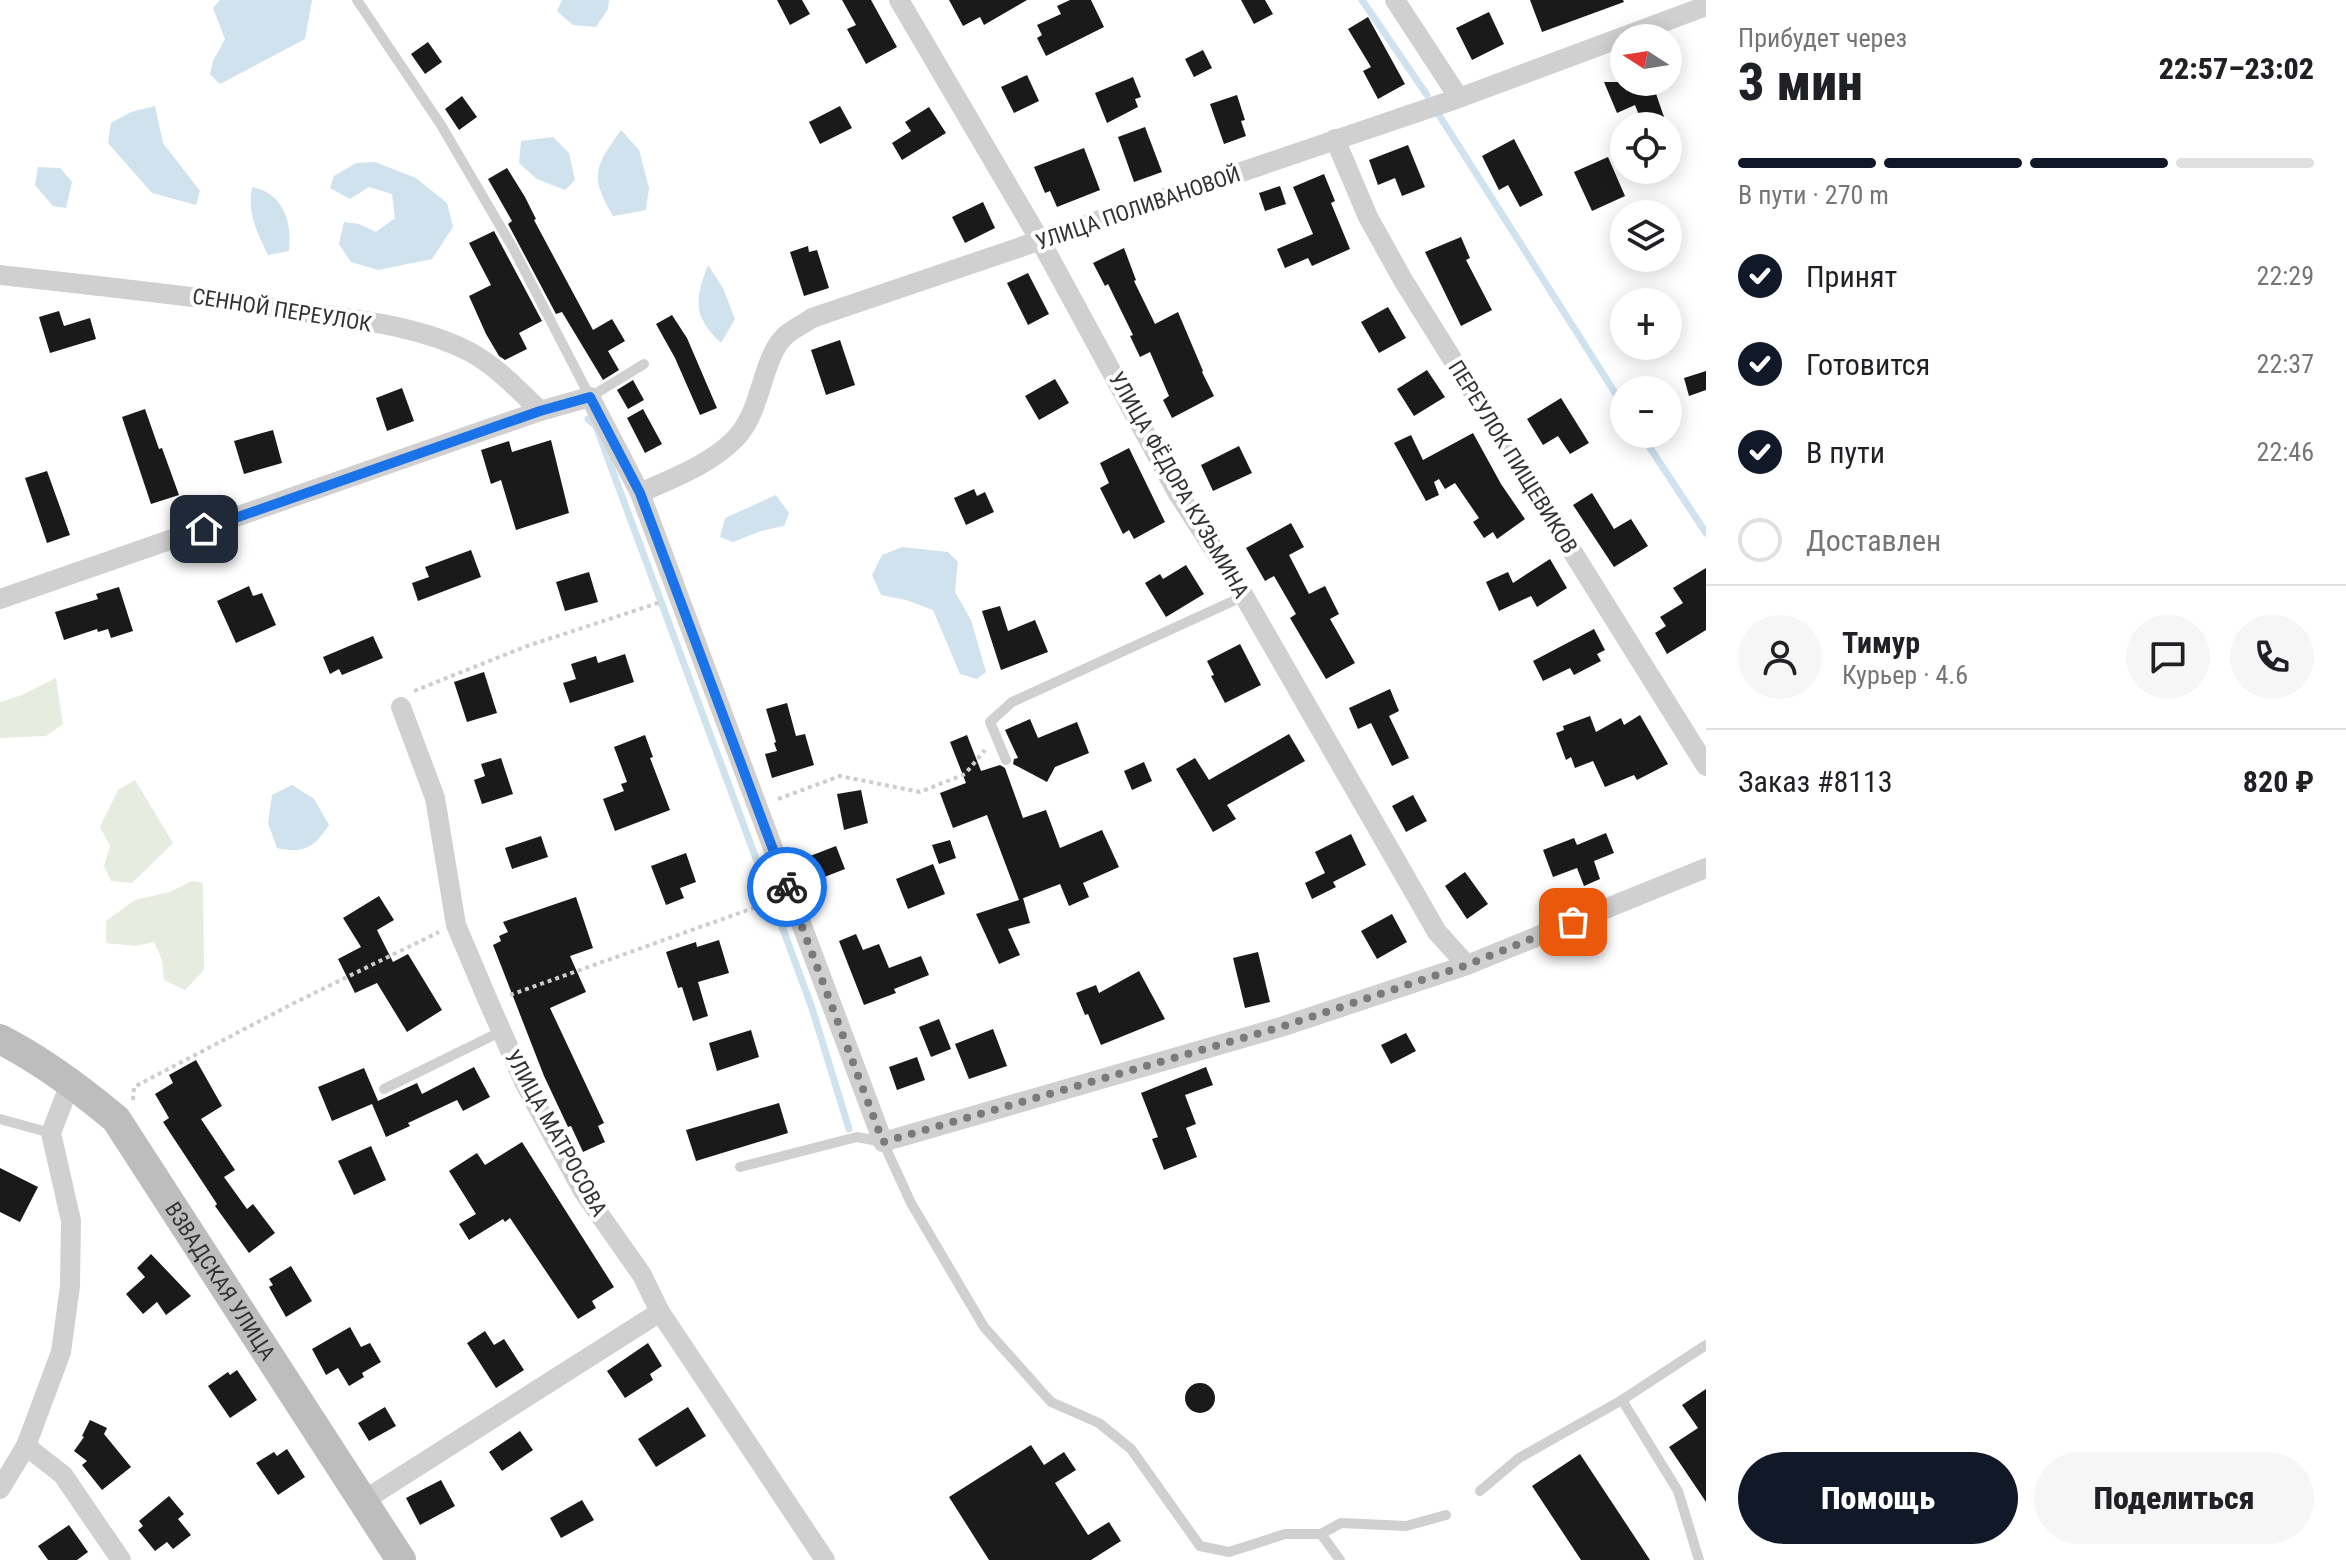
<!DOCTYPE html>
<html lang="ru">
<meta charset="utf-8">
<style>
:root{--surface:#fff;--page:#f6f6f6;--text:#202124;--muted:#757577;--line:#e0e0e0;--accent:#111827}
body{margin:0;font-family:"Roboto Condensed",sans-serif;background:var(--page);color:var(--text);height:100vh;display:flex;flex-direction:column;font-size:30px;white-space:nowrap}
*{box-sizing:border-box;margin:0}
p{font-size:26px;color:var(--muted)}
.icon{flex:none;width:44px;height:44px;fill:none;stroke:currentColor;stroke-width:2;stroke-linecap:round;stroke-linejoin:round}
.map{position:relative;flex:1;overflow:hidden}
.drawer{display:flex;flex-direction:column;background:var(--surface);width:640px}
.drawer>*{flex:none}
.needle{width:52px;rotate:282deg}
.tools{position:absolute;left:1610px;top:24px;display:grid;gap:16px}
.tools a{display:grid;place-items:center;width:72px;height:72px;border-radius:50%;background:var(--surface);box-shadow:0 4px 20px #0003;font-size:40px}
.pin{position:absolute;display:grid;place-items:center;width:68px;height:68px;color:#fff;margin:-34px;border-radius:16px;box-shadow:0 4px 12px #0006}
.courier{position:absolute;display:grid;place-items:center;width:80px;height:80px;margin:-40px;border:6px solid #1a73e8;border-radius:50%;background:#fff;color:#222;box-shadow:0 2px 10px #0007}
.head em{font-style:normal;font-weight:800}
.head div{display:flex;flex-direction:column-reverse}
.head{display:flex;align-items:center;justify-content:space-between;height:136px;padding:0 32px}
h1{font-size:52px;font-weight:800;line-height:60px}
.bar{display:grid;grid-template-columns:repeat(4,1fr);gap:12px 8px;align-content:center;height:96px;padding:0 32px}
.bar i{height:10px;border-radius:6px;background:var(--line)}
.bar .active{background:var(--accent)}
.bar p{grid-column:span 4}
.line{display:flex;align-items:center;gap:20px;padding:0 32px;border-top:2px solid var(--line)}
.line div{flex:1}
.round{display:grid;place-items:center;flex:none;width:84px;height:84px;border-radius:42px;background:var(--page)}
ol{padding:0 32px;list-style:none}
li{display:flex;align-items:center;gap:24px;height:88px}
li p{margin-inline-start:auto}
li .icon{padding:8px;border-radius:50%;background:var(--accent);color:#fff;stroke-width:4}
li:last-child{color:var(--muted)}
li i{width:44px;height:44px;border:4px solid var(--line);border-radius:50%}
.button{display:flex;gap:16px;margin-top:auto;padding:16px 32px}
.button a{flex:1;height:92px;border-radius:48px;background:var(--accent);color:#fff;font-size:32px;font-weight:800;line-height:92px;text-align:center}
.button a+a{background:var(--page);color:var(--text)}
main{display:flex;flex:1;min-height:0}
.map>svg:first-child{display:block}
.green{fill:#e6ecdf}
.water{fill:#cfe2ee}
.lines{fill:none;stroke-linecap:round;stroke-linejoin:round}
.stream{stroke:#cfe2ee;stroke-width:7}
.building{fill:#1a1a1a}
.path{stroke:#cdcdcd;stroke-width:4;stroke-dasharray:4 4;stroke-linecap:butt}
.lane{stroke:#d0d0d0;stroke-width:10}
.street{stroke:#d0d0d0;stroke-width:20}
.secondary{stroke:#bdbdbd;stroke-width:30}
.done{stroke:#7a7a7a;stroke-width:8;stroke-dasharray:0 14.4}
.route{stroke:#1a73e8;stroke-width:10}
.labels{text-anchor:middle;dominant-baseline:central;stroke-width:8;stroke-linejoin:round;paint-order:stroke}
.street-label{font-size:22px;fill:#333;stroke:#fff}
</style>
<main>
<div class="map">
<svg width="1706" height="1560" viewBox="0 0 1706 1560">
<rect width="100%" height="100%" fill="#fff"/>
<!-- green -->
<g class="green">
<polygon points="56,678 63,724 46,736 0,738 0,702 22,695"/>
<polygon points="135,780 173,843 132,883 111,881 104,866 110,846 100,827 118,790"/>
<polygon points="192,881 203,883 204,970 185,990 164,980 162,960 154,942 135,946 106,943 106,921 135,900 170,892"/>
</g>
<!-- water -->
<g class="water">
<polygon points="220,0 312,0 305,39 220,84 210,74 213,61 225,39 213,8"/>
<polygon points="562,0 609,0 608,9 596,27 573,25 557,11"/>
<polygon points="155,106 163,143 200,191 196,205 152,193 108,143 111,123 131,112"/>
<path d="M621 130 639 150 649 188 646 210 613 216C589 175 595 167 621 130Z"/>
<polygon points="553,137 569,153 575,180 565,190 537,179 519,163 521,141"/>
<polygon points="375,162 416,178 447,203 453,227 432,259 378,270 351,262 339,244 344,222 359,224 376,232 395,218 392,194 369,187 350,199 330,188 334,176 356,163"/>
<polygon points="38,167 60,168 72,182 66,208 53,206 35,185"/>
<path d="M252 187C284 193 292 223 289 251L268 255C257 233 247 212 252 187Z"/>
<path d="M708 265 723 288 735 319 721 343C692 316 695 299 708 265Z"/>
<polygon points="776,495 789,513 784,526 761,531 733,542 720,537 725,518"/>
<polygon points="902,547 948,552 958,562 955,592 971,620 986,672 977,679 960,674 933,610 906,600 881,595 872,575 882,555"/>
<path d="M292 785 314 799 329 825C314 848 303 854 277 848L268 823 272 795Z"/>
</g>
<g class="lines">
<!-- stream -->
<g class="stream">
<polyline points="1362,0 1427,95"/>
<polyline points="1439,115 1624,407"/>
<polyline points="588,419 596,426 771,899"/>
<polyline points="1641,434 1706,533"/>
<polyline points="780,921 812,1008 849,1129"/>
</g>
</g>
<!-- building -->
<g class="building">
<polygon points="777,0 802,0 810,14 790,25"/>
<polygon points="842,0 871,0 897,47 866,64 847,29 856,25"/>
<polygon points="949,0 1027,0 984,25 980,17 963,26"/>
<polygon points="1070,0 1091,0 1104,27 1046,56 1037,38 1042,35 1037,25 1061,14 1057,6"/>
<polygon points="1241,0 1265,0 1273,14 1254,24"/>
<polygon points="1530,0 1623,0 1624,2 1542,32"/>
<polygon points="1489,12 1504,44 1472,60 1456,28"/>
<polygon points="1368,17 1405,84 1378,99 1363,71 1371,67 1348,29"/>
<polygon points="428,42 442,62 425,74 411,54"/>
<polygon points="1203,50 1212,68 1194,77 1185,59"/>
<polygon points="1027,75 1039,101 1014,113 1001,87"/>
<polygon points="1133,77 1141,97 1135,99 1138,107 1107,123 1095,93"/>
<polygon points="1604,82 1652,82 1664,117 1643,125 1635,105 1617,113"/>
<polygon points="1237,95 1245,120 1241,121 1246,136 1224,144 1210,104"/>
<polygon points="462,96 477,117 459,130 445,109"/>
<polygon points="840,106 852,128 820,144 809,122"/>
<polygon points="929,107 946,133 902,160 892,143 911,131 905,122"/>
<polygon points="1145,127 1162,172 1134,182 1118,137"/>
<polygon points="1514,139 1543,195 1520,207 1508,185 1499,190 1482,156"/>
<polygon points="1408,145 1425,187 1402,196 1395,178 1378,185 1369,160"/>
<polygon points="1084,148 1100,190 1057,207 1050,191 1045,193 1034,167"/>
<polygon points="1608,157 1625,196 1592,211 1574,172"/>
<polygon points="507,168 525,197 536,219 534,220 593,330 612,319 625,341 608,351 619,370 603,380 562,312 556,314 508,224 512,221 488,179"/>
<polygon points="1324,174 1335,201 1331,203 1350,249 1312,266 1308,258 1285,268 1277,249 1313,234 1293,187"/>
<polygon points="1280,186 1286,204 1265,211 1259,193"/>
<polygon points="983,202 995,228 965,243 952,217"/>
<polygon points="494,231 542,321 519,333 527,349 505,360 499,356 486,334 469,296 491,285 469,243"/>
<polygon points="1461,237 1470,258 1466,260 1492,310 1461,326 1425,252"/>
<polygon points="808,246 809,252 817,250 829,288 804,296 790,252"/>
<polygon points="1124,248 1136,280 1134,281 1155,324 1178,312 1203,371 1202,372 1214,396 1172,418 1163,400 1169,396 1150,352 1140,357 1130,336 1133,335 1108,284 1105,286 1093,263"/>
<polygon points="1028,273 1049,314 1028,325 1007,283"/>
<polygon points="1388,307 1406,338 1379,353 1361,322"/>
<polygon points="59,311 64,326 90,318 96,339 50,353 39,317"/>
<polygon points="672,315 687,338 717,408 700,415 675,358 656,324"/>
<polygon points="840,340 855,385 826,395 811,350"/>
<polygon points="1427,370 1445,397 1414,416 1397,389"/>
<polygon points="1706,371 1706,390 1689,396 1684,378"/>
<polygon points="1055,379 1069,403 1039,420 1025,396"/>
<polygon points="633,380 644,400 628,409 617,390"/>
<polygon points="402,388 414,421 387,431 376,398"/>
<polygon points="1561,398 1589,443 1570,454 1558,436 1543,445 1527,419"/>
<polygon points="145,409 159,449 162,448 179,495 151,504 122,417"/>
<polygon points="643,409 662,444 645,453 627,418"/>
<polygon points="273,430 282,463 244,474 234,441"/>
<polygon points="1473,433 1501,484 1525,519 1497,539 1493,532 1484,538 1473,522 1479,518 1455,483 1445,489 1439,479 1434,482 1439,495 1426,501 1394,443 1411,435 1423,460"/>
<polygon points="551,440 569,513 516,530 501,480 491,484 481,450 509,441 512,452"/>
<polygon points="1239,446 1252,473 1213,491 1201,465"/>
<polygon points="1129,448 1165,522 1134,539 1129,530 1123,534 1100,488 1109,483 1100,463"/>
<polygon points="47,471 70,535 47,543 25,478"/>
<polygon points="974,489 977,496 985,492 994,512 966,525 954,498"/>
<polygon points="1592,493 1614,529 1631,519 1648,546 1614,567 1573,505"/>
<polygon points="1291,523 1304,547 1289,555 1309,594 1325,586 1339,614 1330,619 1355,663 1326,679 1290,618 1296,614 1274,576 1265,581 1246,548"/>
<polygon points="471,550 481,577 418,601 412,583 429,577 425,567"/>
<polygon points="1550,559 1567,588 1537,607 1531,596 1499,611 1486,582 1508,572 1513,583"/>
<polygon points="1186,565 1204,594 1166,617 1145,583 1160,574 1163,579"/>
<polygon points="1706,568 1706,630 1667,654 1655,633 1666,626 1660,617 1683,603 1673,588"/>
<polygon points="589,572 598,602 565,611 556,582"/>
<polygon points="249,586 253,596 262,593 276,625 236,643 217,601"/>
<polygon points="119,587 133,631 111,638 108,629 98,632 97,629 64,640 55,612 98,599 96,594"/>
<polygon points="1000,606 1008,631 1035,620 1048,652 1001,670 982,611"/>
<polygon points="1594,629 1605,650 1597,654 1601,661 1574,675 1570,668 1543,681 1533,661"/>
<polygon points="373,636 383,658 342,675 339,669 330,674 323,657"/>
<polygon points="1240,644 1261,685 1225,703 1211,676 1214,675 1207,661"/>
<polygon points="625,654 634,682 570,703 563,683 576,679 571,664 596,656 598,663"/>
<polygon points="484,672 497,713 467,722 454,682"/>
<polygon points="1390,689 1399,711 1389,716 1409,758 1392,766 1371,723 1358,729 1349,708"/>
<polygon points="787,703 796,736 805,734 814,765 772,778 765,754 777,751 774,743 776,742 766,709"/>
<polygon points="1640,715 1668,764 1637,780 1634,775 1605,787 1593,761 1575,768 1571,757 1566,760 1556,733 1564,730 1563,726 1590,716 1596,732 1621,718 1624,725"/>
<polygon points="1030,719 1038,738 1077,722 1089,753 1055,767 1047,782 1013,764 1014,759 1018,758 1005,730"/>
<polygon points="1289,734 1305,761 1227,805 1236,819 1213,832 1176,769 1195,758 1209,780"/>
<polygon points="645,735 653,757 650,758 670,810 615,831 603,799 624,791 621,784 627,782 614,747"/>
<polygon points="967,735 981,771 1000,765 1005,768 1023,818 1046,810 1060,848 1102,830 1119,867 1083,883 1089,897 1069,906 1060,884 1021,899 1023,898 1030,923 1008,929 1020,955 999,964 976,914 1019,900 987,815 953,828 940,793 966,783 950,742"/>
<polygon points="501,758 513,794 482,804 474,780 485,776 481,764"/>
<polygon points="1144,762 1152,781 1132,790 1124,771"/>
<polygon points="861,790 868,823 844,830 837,794"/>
<polygon points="1413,795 1427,821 1406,832 1392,806"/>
<polygon points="1606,833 1614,853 1594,861 1600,879 1584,886 1577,868 1553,877 1543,850 1574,838 1577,845"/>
<polygon points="1351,834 1366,865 1333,882 1336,887 1312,899 1305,883 1325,873 1315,852"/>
<polygon points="541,836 548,857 512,869 505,848"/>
<polygon points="950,840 956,858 939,864 932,845"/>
<polygon points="836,846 845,869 814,881 805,858"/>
<polygon points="686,853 696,882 680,888 684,898 666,905 651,866"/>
<polygon points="933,864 945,894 908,909 896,879"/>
<polygon points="1465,872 1488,904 1467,919 1445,886"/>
<polygon points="379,896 394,920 377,930 393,962 408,954 442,1010 407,1032 377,983 355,993 338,959 361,947 343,918"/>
<polygon points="576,897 593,948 570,956 586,992 550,1008 604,1123 598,1126 605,1142 583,1152 571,1126 568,1127 544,1076 493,945 501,941 499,936 508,932 503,922"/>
<polygon points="1392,914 1407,942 1377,959 1361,931"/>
<polygon points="856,934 863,950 879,944 889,968 921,956 929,975 894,989 896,993 864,1005 839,941"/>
<polygon points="719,940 729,973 698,982 708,1016 693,1021 682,987 678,988 666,952 696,942 697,947"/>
<polygon points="1258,952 1270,1002 1245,1008 1233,958"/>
<polygon points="1139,971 1165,1019 1101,1045 1088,1014 1085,1015 1076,993 1096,985 1099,993"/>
<polygon points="939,1019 951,1049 931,1057 919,1027"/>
<polygon points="993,1029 1007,1066 969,1079 955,1044"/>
<polygon points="751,1030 759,1057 717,1071 709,1043"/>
<polygon points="1406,1033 1416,1051 1391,1064 1381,1045"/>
<polygon points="917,1057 925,1080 897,1090 889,1067"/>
<polygon points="196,1060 222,1106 201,1119 235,1170 224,1177 247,1209 253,1204 275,1233 249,1253 215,1206 217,1204 163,1122 169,1118 155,1094 173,1083 169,1075"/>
<polygon points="474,1067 490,1097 463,1111 457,1100 408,1123 410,1126 386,1137 372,1104 332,1121 318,1087 364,1068 378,1101 417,1083 422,1094"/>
<polygon points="1206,1067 1213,1085 1185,1095 1196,1124 1186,1128 1197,1157 1164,1170 1152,1139 1158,1137 1141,1093"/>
<polygon points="779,1103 788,1133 696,1161 686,1130"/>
<polygon points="522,1142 614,1287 592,1301 596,1308 578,1319 510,1218 505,1222 503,1219 469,1240 459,1224 476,1214 449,1171 477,1153 485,1165"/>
<polygon points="371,1146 386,1180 354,1195 338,1161"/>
<polygon points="0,1168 38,1187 20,1222 0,1212"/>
<polygon points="151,1254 191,1296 166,1315 157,1302 143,1314 126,1294 145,1277 137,1268"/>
<polygon points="291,1266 312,1301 286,1317 269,1287 273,1285 269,1279"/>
<polygon points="350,1327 361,1347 370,1343 381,1362 362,1373 364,1377 349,1386 338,1368 326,1375 312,1349"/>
<polygon points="485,1331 494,1345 504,1339 524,1370 496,1388 467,1343"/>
<polygon points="648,1343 662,1366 650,1374 653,1380 625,1398 607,1371"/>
<polygon points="237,1370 257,1400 230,1418 208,1386 228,1372 230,1375"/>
<circle cx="1200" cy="1398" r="15"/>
<polygon points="1706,1389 1706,1502 1669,1447 1698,1428 1682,1405"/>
<polygon points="385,1407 396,1426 369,1441 358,1423"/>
<polygon points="688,1407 706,1436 656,1467 638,1439"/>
<polygon points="90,1420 107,1428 104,1434 131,1467 102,1490 82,1465 87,1461 74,1451 84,1437 82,1436"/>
<polygon points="520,1431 533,1450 502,1471 489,1452"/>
<polygon points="1031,1445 1044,1465 1064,1452 1076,1470 1055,1483 1088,1535 1109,1522 1121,1541 1091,1560 989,1560 949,1497"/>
<polygon points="287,1449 305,1477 278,1495 256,1463 274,1452 277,1456"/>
<polygon points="1580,1454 1650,1560 1581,1560 1532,1486"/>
<polygon points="441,1480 455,1506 420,1525 406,1498"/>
<polygon points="169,1496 184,1514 178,1519 191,1535 173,1549 167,1542 155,1551 138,1530 143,1526 139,1521"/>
<polygon points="582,1500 594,1520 561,1538 550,1518"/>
<polygon points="69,1525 88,1552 77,1560 48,1560 38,1546"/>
</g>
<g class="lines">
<!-- path -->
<g class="path">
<polyline points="414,691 527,646 661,602"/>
<polyline points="778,799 840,776 920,792 965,774 985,750"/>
<polyline points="510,995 773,901"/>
<polyline points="133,1100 134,1087 294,1003 439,932"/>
</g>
<!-- lane -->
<g class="lane">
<polyline points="357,0 441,125 513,248 590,397 644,364"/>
<polyline points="1006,760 990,722 1012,702 1244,596"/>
<polyline points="384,1089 502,1031"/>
<polyline points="0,1119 51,1133"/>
<polyline points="740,1167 857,1137 883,1142 911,1203 984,1327 1051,1402 1099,1423 1131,1449 1200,1546 1229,1552 1285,1534 1321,1534 1340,1560"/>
<polyline points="1622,1400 1678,1491 1699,1560"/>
<polyline points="1480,1491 1519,1458 1622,1400 1706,1345"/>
<polyline points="1321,1534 1341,1523 1406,1526 1446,1515"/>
</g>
<!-- street -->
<g class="street">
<polyline points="899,0 1041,242 1177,492 1244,596 1437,932 1467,965"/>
<polyline points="1395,0 1459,98"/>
<polyline points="1335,139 1368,217 1403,280 1706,766"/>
<path d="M0 275C101 286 203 297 304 312 358 320 420 326 470 352 496 366 519 390 540 411"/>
<path d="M640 493C673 478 709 465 735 439 763 411 761 357 786 335 794 328 804 324 812 318L1459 98 1706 6"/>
<polyline points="0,599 540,411 590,397 640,493 883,1142 1281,1027 1467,965 1706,868"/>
<polyline points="401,707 435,798 456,925 489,1003 525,1084 583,1191 642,1275 660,1312 825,1560"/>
<polyline points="26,1446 63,1475 121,1560"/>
<polyline points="0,1489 26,1446 61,1352 70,1286 71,1221 51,1133 71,1081"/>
<polyline points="363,1501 660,1312"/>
</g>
<!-- secondary -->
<path class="secondary" id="s1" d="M0 1039C43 1061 79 1088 116 1119L401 1560"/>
</g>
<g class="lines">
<!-- done -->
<polyline class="done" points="787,887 883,1142 1281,1027 1467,965 1573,922"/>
<!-- route -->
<polyline class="route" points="204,529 540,411 590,397 640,493 787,887"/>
</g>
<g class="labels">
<!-- street labels -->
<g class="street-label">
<text transform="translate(1138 208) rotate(-19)">УЛИЦА ПОЛИВАНОВОЙ</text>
<text transform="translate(282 310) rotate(9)">СЕННОЙ ПЕРЕУЛОК</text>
<text transform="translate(1513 457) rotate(58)">ПЕРЕУЛОК ПИЩЕВИКОВ</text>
<text transform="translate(1179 485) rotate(60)">УЛИЦА ФЁДОРА КУЗЬМИНА</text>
<text transform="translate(556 1133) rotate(61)">УЛИЦА МАТРОСОВА</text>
<text stroke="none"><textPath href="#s1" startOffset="334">ВЗВАДСКАЯ УЛИЦА</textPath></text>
</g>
</g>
</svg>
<div class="tools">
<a><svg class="needle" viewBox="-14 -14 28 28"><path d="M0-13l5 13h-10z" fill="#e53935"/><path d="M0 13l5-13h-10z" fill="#757577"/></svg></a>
<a><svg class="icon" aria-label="locate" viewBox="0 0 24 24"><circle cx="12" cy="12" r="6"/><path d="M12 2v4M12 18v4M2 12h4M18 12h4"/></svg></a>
<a><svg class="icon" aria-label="layers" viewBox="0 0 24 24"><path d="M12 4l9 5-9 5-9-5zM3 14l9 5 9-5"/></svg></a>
<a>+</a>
<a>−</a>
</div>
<div class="pin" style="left:1573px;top:922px;background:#ea580c"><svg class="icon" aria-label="bag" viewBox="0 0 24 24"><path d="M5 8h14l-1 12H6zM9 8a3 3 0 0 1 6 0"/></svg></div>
<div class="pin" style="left:204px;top:529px;background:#1f2937"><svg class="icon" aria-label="home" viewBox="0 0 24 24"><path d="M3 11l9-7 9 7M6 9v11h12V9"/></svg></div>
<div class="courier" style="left:787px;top:887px"><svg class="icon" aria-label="bike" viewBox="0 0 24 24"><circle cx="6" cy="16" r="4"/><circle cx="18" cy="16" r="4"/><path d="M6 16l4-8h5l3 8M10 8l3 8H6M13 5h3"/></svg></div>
</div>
<section class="drawer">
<div class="head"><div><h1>3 мин</h1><p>Прибудет через</p></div><em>22:57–23:02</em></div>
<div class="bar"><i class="active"></i><i class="active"></i><i class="active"></i><i></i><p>В пути · 270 m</p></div>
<ol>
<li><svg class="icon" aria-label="check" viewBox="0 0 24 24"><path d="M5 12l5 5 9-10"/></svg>Принят<p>22:29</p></li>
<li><svg class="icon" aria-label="check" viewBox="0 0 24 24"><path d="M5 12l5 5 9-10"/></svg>Готовится<p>22:37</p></li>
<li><svg class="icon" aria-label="check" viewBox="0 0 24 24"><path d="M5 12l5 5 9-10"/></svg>В пути<p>22:46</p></li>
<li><i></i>Доставлен</li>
</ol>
<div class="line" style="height:144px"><a class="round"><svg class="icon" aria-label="person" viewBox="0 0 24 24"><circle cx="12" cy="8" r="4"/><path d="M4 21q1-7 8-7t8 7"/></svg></a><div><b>Тимур</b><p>Курьер · 4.6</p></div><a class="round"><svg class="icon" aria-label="chat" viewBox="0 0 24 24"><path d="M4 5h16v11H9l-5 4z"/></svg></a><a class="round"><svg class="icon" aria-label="phone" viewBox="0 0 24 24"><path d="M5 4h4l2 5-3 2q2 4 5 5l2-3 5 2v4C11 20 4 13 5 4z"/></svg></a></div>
<div class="line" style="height:104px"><div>Заказ #8113</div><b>820 ₽</b></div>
<div class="button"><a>Помощь</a><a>Поделиться</a></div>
</section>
</main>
